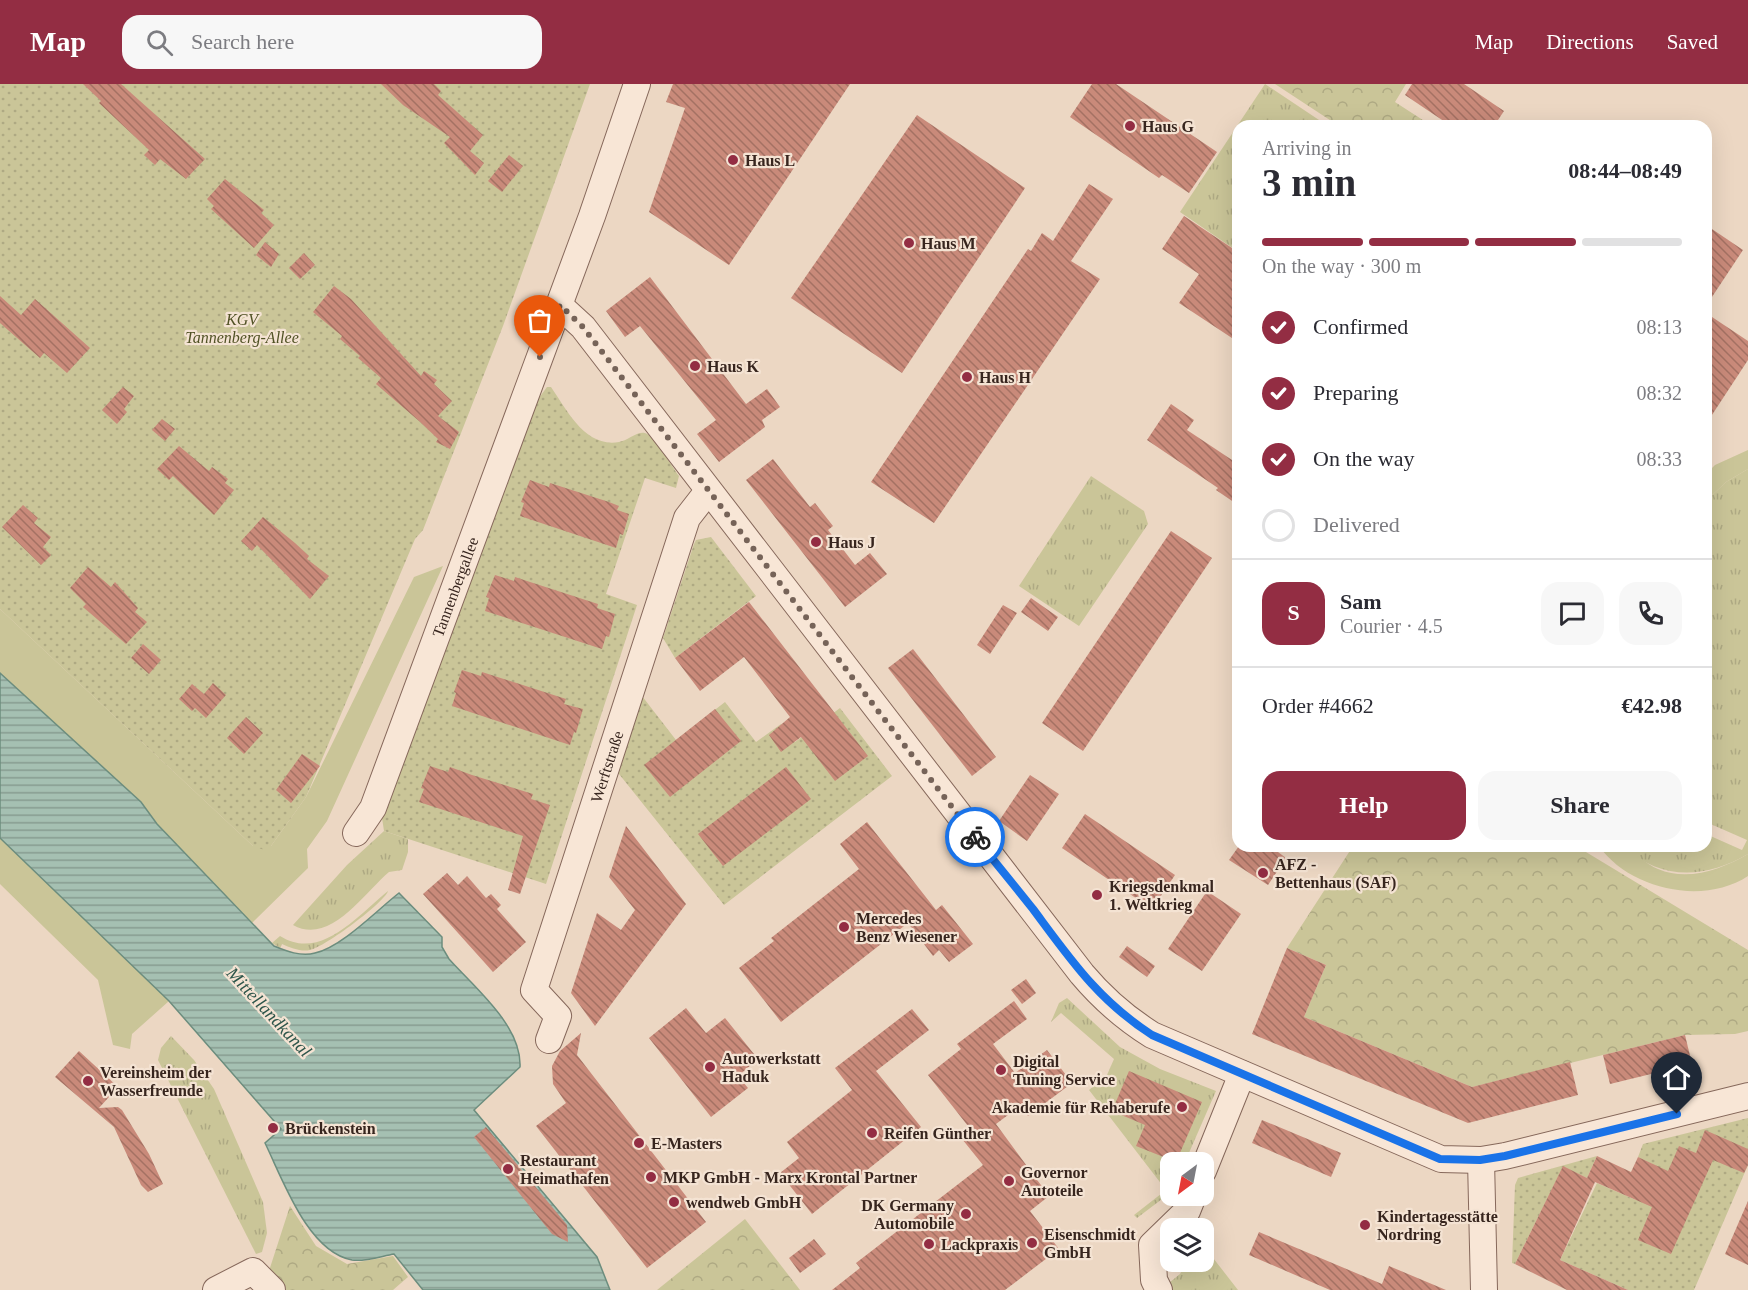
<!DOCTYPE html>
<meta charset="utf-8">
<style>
:root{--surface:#fff;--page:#f7f7f7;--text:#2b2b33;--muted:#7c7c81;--line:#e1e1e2;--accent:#932d43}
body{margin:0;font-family:"Times New Roman",serif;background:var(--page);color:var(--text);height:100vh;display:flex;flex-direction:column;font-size:22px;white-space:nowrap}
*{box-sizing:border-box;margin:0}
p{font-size:20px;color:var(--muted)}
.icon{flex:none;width:33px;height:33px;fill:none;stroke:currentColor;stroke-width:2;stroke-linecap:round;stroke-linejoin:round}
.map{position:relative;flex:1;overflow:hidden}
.panel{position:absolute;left:1232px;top:36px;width:480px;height:732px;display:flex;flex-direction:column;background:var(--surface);border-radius:18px;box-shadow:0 6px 24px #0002}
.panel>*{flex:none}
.needle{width:39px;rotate:212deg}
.controls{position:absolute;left:1160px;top:1068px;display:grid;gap:12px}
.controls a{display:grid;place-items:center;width:54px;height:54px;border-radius:12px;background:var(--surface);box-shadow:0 6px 24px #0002;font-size:30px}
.pin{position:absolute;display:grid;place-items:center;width:51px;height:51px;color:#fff;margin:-62px -26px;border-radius:50% 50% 50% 0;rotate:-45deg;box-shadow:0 0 6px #0007}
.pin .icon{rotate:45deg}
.courier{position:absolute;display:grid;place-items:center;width:60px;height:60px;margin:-30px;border:4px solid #1a73e8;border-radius:50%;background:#fff;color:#222;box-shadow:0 2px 8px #0007}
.overview em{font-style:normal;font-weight:700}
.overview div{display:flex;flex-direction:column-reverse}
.overview{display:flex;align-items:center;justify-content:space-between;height:102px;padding:0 30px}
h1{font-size:39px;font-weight:700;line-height:45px}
.bar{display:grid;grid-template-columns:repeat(4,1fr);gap:9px 6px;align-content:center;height:72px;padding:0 30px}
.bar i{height:8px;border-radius:4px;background:var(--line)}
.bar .active{background:var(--accent)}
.bar p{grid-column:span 4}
.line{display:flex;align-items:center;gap:15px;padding:0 30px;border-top:2px solid var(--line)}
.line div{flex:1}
.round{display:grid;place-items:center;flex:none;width:63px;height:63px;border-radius:18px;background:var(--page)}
ol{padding:0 30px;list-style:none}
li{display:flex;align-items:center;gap:18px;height:66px}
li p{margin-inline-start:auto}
li .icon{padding:6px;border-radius:50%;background:var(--accent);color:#fff;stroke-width:4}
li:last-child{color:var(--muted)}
li i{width:33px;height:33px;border:3px solid var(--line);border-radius:50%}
.cta{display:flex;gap:12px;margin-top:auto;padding:12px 30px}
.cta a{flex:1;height:69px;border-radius:18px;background:var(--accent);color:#fff;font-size:24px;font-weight:700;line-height:69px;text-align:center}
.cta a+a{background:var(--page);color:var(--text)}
header{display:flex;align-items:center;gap:36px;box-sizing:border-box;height:84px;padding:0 30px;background:var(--accent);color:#fff}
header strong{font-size:28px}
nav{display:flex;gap:33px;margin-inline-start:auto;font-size:21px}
.search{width:420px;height:54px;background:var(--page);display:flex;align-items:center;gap:15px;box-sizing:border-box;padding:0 21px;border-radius:18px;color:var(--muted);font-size:22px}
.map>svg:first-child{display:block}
.grass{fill:url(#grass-tufts)}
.forest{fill:url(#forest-crowns)}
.park{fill:#cac598}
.garden{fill:url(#garden-dots)}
.water{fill:url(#water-rules);stroke:#6c8d7e;stroke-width:1.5}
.building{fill:url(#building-back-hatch)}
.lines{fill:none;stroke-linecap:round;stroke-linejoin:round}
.minor-casing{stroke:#86685b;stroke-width:28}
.minor{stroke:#f8e6d6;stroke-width:26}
.done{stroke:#766358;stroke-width:6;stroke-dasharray:0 10.8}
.route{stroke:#1a73e8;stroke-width:8}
.poi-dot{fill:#932d43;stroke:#f4e3d3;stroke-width:2}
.labels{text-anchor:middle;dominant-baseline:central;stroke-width:4.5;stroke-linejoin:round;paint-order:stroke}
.poi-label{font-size:16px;font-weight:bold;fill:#37251e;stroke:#f4e3d3;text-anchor:start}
.park-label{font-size:16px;font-style:italic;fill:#515225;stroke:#f4e3d3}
.street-label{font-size:16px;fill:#37251e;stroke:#f4e3d3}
.water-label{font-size:18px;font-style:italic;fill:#2e564b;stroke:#f4e3d3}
</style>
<header>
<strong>Map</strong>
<div class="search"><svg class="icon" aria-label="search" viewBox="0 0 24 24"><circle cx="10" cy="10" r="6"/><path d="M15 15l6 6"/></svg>Search here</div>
<nav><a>Map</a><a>Directions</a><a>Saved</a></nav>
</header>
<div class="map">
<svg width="1748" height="1206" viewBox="0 0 1748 1206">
<defs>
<pattern id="grass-tufts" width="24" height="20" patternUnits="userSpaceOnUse" patternTransform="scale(1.5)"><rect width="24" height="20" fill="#cac598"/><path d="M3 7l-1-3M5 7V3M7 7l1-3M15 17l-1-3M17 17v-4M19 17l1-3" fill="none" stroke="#aea983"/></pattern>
<pattern id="forest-crowns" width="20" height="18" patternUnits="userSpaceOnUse" patternTransform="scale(1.5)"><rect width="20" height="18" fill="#cac598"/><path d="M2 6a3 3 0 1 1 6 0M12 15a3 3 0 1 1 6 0" fill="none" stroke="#aea983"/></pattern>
<pattern id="garden-dots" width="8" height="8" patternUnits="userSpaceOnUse" patternTransform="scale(1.5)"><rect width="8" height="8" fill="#cac598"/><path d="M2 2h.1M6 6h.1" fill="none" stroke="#aea983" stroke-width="1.8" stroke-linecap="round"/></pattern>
<pattern id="water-rules" width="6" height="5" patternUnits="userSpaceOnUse" patternTransform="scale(1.5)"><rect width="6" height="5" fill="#a5c0b2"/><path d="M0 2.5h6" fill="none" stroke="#879c90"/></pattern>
<pattern id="building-back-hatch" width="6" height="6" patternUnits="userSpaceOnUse" patternTransform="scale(1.5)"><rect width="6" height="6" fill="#c98a7a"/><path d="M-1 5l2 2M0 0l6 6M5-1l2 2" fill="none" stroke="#a47163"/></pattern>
</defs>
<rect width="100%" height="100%" fill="#ecd7c3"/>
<!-- grass -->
<g class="grass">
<polygon points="1265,0 1328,42 1238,42 1237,167 1180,128"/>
<path d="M1748 385V770C1705 795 1661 797 1623 762H1706V750L1742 766 1747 756 1706 738V417L1726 398Z"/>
<polygon points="1091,392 1144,427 1148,440 1079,542 1019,502"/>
<path d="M384 747 408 755V768L402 786 389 788C364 809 330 862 293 841L347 781Z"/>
<path d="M388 807C385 818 325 863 310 866 301 868 291 864 282 860L280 864 272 859 280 852C321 878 358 831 388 807Z"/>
<polygon points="1067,914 1120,963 1160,985 1216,1007 1185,1078 1170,1078 1170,1109 1137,1134 1134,1131 1166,1106 1089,1006 1107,991 1114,975 1061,929 1051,938 1059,919"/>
<polygon points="171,952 194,976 214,1005 263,1118 267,1149 262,1168 256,1170 158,976 161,964"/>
<polygon points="1203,1161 1238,1206 1165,1206 1164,1203 1180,1190 1186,1178 1203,1178"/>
</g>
<!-- forest -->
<g class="forest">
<polygon points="1275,0 1406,0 1395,18 1432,42 1339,42"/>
<polygon points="1353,762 1576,762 1748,866 1748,947 1735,950 1685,951 1472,1003 1304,933 1326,881 1287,864"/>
<polygon points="290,1122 316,1162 347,1180 393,1172 408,1193 393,1206 286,1206 268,1190"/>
<polygon points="745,1135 800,1206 657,1206"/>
</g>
<!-- park -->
<g class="park">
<polygon points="1748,366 1748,385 1726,398 1706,417 1706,390 1715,381"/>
<polygon points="443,482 327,737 307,765 308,784 252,839 157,740 141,718 0,589 0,525 253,762 271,762 306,713 414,493"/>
<polygon points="0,754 169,917 132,950 130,965 113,961 98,896 0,800"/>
<path d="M1599 762C1605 762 1616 760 1622 762 1629 764 1647 781 1658 785 1688 798 1722 785 1748 770V792C1703 822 1629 805 1599 762Z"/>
</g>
<!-- garden -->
<g class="garden">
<polygon points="0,0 590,0 503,242 423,446 415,455 306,713 271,762 264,766 253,762 0,525"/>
<path d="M547 303H551C567 326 585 364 619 358 627 357 637 347 645 349 654 351 673 384 679 392L676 404 645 394 606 510 637 521 546 800 384 747 382 734 378 730 533 322Z"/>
<polygon points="711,453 756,512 675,574 663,554 694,460 696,456"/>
<polygon points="642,612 676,656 725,618 756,658 781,640 795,658 840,624 892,692 724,821 615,685"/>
<polygon points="1748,1034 1748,1081 1694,1206 1628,1206 1560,1176 1597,1099 1636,1116 1652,1080 1638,1073 1643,1060"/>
<polygon points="1597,1072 1587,1094 1563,1083 1515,1180 1512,1179 1515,1101 1518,1094"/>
</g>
<!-- water -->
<path class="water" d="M0 589 141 718 157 740 274 862C286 867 301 873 315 869 342 863 377 826 399 809L442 853V863L449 875C475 904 522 942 520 983L474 1026 597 1173 610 1206H423L394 1170C382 1172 365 1178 352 1176 308 1168 283 1096 265 1059L281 1045 169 917 0 754Z"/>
<!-- building -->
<g class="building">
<polygon points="83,0 121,0 205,75 186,95 160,75 155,81 144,71 149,66 99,19 101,17"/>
<polygon points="381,0 434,0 441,7 438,11 483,51 470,67 484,79 475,91 444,59 450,53 403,21"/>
<polygon points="673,0 850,0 729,181 649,128 685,24 666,18"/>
<polygon points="1092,0 1116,0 1217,68 1189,109 1162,91 1159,94 1070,33"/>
<polygon points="1412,0 1464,0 1504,27 1494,42 1451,42 1405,11"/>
<polygon points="917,31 1025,104 902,289 791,214"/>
<polygon points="509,71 523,82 502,108 488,97"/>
<polygon points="225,95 264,126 261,129 274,141 254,164 211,125 214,122 207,115"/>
<polygon points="1089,100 1113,115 1071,177 1100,195 934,439 871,398 1028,165 1031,167 1042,149 1053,157"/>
<polygon points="1184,132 1238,168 1238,258 1179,219 1199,190 1162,165"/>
<polygon points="1706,141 1743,166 1706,222"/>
<polygon points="265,158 279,170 271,183 256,171"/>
<polygon points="304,169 315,181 300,195 289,184"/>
<polygon points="650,193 746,320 767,305 780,323 762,336 765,343 719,378 697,350 716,336 640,242 625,253 606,227"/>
<polygon points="334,202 351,215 421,292 424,287 437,296 434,300 452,317 438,332 459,348 450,365 436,358 438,355 419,337 376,300 381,294 358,274 360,272 340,255 342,252 313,228"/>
<polygon points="0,212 21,231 35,215 90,264 67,289 44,269 40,274 0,239"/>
<polygon points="1706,229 1748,257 1748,276 1706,340"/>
<polygon points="123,303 134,312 124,325 127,328 117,340 102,326"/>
<polygon points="1171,320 1194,336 1187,346 1238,380 1238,421 1216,406 1218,404 1147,356"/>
<polygon points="162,335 175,345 165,357 152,346"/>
<polygon points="179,362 209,387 212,383 228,395 225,399 234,406 214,431 173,392 169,396 157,385"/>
<polygon points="773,375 810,423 815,419 833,442 828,446 855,481 870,469 887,490 845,523 746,396"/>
<polygon points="530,396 549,403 550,399 609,418 619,422 617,426 629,430 623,451 620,450 616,464 520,432 524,419 521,418"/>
<polygon points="23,421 38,434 34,439 51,453 43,463 51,471 41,481 2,443"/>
<polygon points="263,433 295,459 309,472 307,475 329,492 310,515 257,461 252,467 241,457"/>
<polygon points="1171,447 1212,474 1083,667 1042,639"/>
<polygon points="88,483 111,503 115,498 138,524 135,528 147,538 126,560 83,523 86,520 70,504"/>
<polygon points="495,491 514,497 515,493 527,497 598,520 597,524 615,530 609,553 606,552 602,565 485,527 489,514 486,513"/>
<polygon points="1031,514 1058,533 1048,547 1021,528"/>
<polygon points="749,518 868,672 835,697 801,653 781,668 769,651 790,633 744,573 700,607 675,574"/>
<polygon points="1003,521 1017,529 990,570 977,561"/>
<polygon points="143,560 161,576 149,590 131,574"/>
<polygon points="913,565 996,673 972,692 888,584"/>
<polygon points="462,586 481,592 482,588 566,615 564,620 583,625 576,649 574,648 570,661 452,622 456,609 454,608"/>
<polygon points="213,599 226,611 206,634 195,624 192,627 179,615 192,600 204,610"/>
<polygon points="715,625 741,657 670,713 644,681"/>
<polygon points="246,633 263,649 244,670 227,654"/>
<polygon points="302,670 320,682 291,719 276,706"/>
<polygon points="430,682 448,688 450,683 472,691 533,710 531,715 550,721 520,810 508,806 523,752 419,718 424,705 421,704"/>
<polygon points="786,683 811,715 723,782 698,750"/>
<polygon points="1030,691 1059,710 1027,757 999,737"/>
<polygon points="1085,730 1175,791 1152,825 1062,764"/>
<polygon points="867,738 936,826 942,821 973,860 949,878 939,866 933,872 908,839 781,938 739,884 774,857 771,854 859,785 840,760"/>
<polygon points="626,742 686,820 595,942 571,909 597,829 621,846 635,826 609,793"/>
<polygon points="1239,762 1270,762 1286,774 1268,801 1229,776"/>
<polygon points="447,789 458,801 467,792 486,814 491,810 501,821 497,825 526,858 493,888 423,810"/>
<polygon points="1207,807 1241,830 1202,887 1168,865"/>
<polygon points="1127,862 1155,882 1147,893 1119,873"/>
<polygon points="1287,864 1326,881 1304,933 1472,1003 1570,978 1578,1011 1468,1039 1252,950"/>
<polygon points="1026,895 1036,909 1022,920 1011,906"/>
<polygon points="1014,917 1027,935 993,960 1015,989 1047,966 1072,999 1028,1032 1020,1022 996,1040 1049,1112 1030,1127 1059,1165 1005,1206 832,1206 860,1184 856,1179 983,1081 958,1050 968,1042 928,991 961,965 957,960"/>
<polygon points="686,924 706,949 725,934 758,975 738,992 748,1004 711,1033 649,954"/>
<polygon points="912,925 929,946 876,987 921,1043 812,1130 780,1089 799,1074 787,1058 852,1006 835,984"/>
<polygon points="581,949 577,971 706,1138 647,1184 536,1042 566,1019 553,1000 552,982 560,967"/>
<polygon points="1685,951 1692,980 1610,1000 1603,971"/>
<polygon points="79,967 118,1003 99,1024 118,1023 122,1026 149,1070 163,1100 148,1108 141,1101 114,1043 55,993"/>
<polygon points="1129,987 1202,1018 1176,1078 1136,1062 1145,1041 1112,1027"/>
<polygon points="1262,1036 1341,1069 1331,1093 1252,1059"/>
<polygon points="486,1043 567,1141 568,1158 552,1150 474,1053"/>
<polygon points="1705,1046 1748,1065 1748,1081 1744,1089 1713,1076 1671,1170 1638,1156 1652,1123 1595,1098 1560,1176 1628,1206 1567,1206 1515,1180 1563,1082 1587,1094 1597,1072 1631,1088 1638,1073 1668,1087 1679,1062 1696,1069"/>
<polygon points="1748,1117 1748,1181 1725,1170"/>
<polygon points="1259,1148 1382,1200 1389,1182 1446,1206 1330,1206 1249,1171"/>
<polygon points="814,1155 826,1170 800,1189 789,1174"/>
</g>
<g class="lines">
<defs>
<g id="minor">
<path d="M559 221 583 243 1082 890C1103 915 1125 934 1152 951L1441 1075 1481 1076 1505 1072 1748 1012"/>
<path id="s1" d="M356 749 373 724 592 132 637 0"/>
<path id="s2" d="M549 956 558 932 534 906 687 434 708 407"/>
<polyline points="1481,1076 1484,1206"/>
<polyline points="1203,1087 1242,990"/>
<polyline points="216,1206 253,1187 272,1206"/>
<polyline points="1159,1206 1154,1196 1152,1161 1187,1127 1193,1112"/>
</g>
</defs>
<!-- minor casing -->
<use href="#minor" class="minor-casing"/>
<!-- minor -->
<use href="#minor" class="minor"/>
</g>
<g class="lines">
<!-- done -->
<polyline class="done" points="540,273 560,221 583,243 975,753"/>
<!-- route -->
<path class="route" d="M975 753C994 777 1014 801 1033 825 1071 876 1098 916 1152 951L1440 1075 1480 1076 1505 1072 1677 1030"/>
</g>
<!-- markers -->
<g class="poi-dot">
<circle cx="1130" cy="42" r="6"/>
<circle cx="733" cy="76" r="6"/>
<circle cx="909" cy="159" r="6"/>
<circle cx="695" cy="282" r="6"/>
<circle cx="967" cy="293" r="6"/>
<circle cx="816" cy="458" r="6"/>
<circle cx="1263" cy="789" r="6"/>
<circle cx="1097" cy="811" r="6"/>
<circle cx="844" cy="843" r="6"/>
<circle cx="710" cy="983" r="6"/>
<circle cx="1001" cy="986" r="6"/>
<circle cx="88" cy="997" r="6"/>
<circle cx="1182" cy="1023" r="6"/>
<circle cx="273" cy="1044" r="6"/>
<circle cx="872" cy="1049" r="6"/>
<circle cx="639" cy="1059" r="6"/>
<circle cx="508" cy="1085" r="6"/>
<circle cx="651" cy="1093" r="6"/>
<circle cx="1009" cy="1097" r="6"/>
<circle cx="674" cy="1118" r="6"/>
<circle cx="966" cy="1130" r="6"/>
<circle cx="1365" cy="1141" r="6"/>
<circle cx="1032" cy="1159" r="6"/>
<circle cx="929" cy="1160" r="6"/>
</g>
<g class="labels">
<!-- poi labels -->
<g class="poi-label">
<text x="1142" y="42">Haus G</text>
<text x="745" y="76">Haus L</text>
<text x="921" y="159">Haus M</text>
<text x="707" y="282">Haus K</text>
<text x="979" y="293">Haus H</text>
<text x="828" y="458">Haus J</text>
<text x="1275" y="780">AFZ -<tspan x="1275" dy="18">Bettenhaus (SAF)</tspan></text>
<text x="1109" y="802">Kriegsdenkmal<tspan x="1109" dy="18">1. Weltkrieg</tspan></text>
<text x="856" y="834">Mercedes<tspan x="856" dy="18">Benz Wiesener</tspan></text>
<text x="722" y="974">Autowerkstatt<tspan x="722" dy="18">Haduk</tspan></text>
<text x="1013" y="977">Digital<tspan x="1013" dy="18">Tuning Service</tspan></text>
<text x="100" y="988">Vereinsheim der<tspan x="100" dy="18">Wasserfreunde</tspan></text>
<text x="1170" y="1023" text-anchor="end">Akademie für Rehaberufe</text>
<text x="285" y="1044">Brückenstein</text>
<text x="884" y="1049">Reifen Günther</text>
<text x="651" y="1059">E-Masters</text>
<text x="520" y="1076">Restaurant<tspan x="520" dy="18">Heimathafen</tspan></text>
<text x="1021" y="1088">Governor<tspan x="1021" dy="18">Autoteile</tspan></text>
<text x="663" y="1093">MKP GmbH - Marx Krontal Partner</text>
<text x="686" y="1118">wendweb GmbH</text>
<text x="954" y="1121" text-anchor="end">DK Germany<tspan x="954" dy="18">Automobile</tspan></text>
<text x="1377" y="1132">Kindertagesstätte<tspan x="1377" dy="18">Nordring</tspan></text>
<text x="1044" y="1150">Eisenschmidt<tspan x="1044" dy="18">GmbH</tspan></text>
<text x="941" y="1160">Lackpraxis</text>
</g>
<!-- park labels -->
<g class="park-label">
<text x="242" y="235">KGV<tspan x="242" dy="18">Tannenberg-Allee</tspan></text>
</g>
<!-- street labels -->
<g class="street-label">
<text stroke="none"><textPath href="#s1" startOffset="266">Tannenbergallee</textPath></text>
<text stroke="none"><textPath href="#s2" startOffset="296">Werftstraße</textPath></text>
</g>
<!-- water labels -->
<g class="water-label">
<text transform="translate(269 928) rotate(47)">Mittellandkanal</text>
</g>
</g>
</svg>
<div class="controls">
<a><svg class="needle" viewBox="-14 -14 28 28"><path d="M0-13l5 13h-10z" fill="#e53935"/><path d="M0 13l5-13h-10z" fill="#7c7c81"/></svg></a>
<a><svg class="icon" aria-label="layers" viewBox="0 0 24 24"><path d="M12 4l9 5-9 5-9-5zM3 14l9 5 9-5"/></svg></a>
</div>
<div class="pin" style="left:540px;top:273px;background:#ea580c"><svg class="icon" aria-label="bag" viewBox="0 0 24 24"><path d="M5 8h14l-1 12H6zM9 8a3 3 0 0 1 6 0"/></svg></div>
<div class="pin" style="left:1677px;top:1030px;background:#1f2937"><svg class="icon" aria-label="home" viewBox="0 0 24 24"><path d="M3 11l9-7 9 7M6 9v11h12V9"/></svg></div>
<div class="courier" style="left:975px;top:753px"><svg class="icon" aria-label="bike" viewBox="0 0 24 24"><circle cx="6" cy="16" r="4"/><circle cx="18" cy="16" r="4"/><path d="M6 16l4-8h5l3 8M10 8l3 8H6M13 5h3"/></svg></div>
<section class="panel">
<div class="overview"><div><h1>3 min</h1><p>Arriving in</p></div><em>08:44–08:49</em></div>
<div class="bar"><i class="active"></i><i class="active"></i><i class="active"></i><i></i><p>On the way · 300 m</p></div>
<ol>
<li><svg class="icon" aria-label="check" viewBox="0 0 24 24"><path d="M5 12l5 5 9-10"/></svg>Confirmed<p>08:13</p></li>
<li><svg class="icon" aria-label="check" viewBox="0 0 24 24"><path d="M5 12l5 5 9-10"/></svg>Preparing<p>08:32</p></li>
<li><svg class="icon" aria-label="check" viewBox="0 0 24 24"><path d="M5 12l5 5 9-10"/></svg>On the way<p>08:33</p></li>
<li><i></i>Delivered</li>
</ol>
<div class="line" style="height:108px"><b class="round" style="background:var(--accent);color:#fff">S</b><div><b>Sam</b><p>Courier · 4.5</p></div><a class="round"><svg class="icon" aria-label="chat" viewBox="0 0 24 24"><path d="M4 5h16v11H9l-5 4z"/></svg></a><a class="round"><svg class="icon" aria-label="phone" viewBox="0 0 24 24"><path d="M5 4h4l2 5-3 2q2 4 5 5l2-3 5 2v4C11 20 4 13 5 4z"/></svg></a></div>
<div class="line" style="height:78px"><div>Order #4662</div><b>€42.98</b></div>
<div class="cta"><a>Help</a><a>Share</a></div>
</section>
</div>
